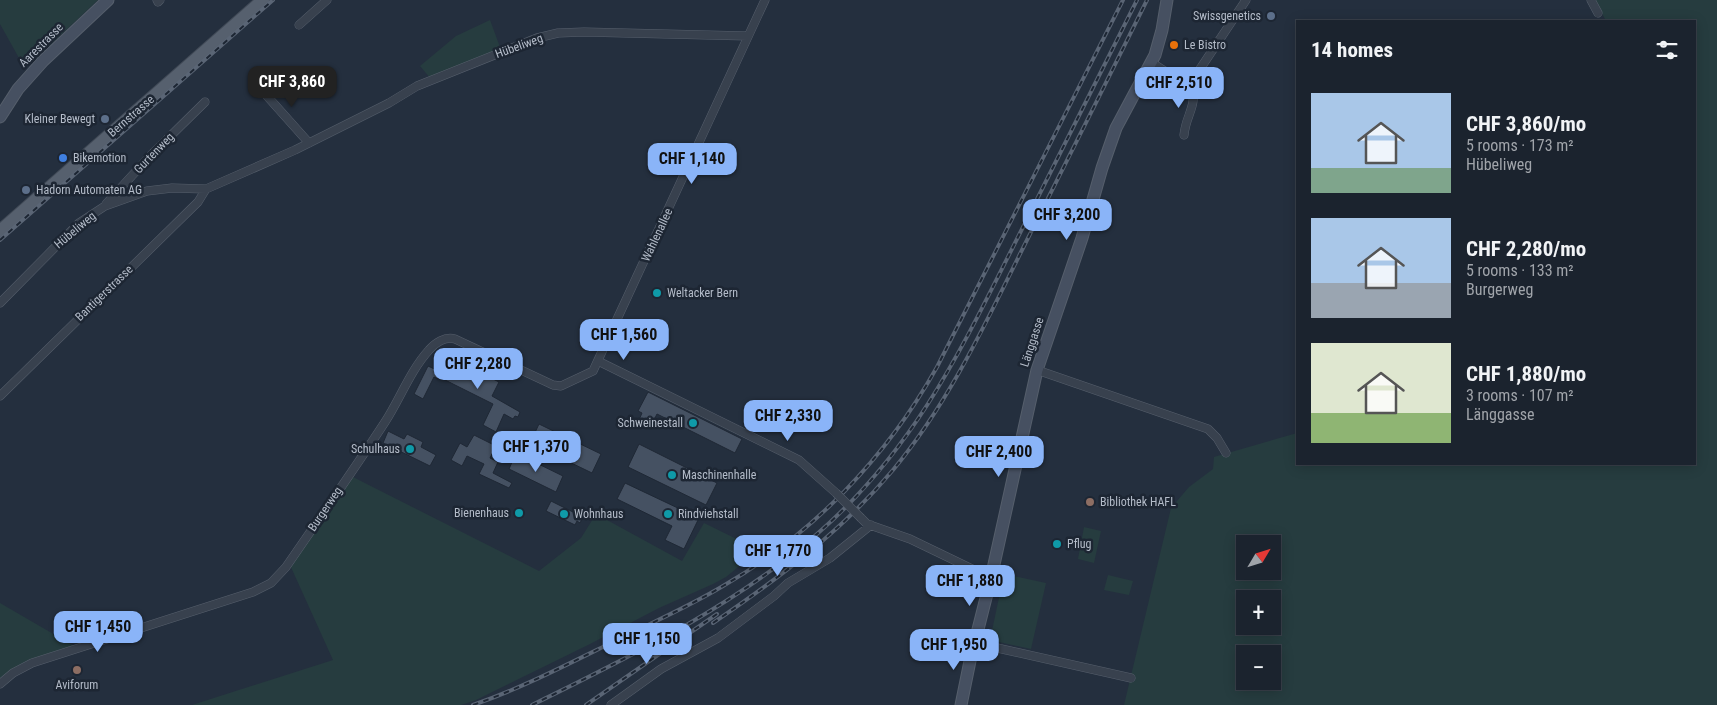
<!DOCTYPE html>
<html lang="en">
<head>
<meta charset="utf-8">
<style>
  :root { --surface:#1b232e; --page:#242b36; --text:#f1f3f6; --muted:#a0a4aa; --line:#39404a; --accent:#8ab4f8 }
  body { margin:0; font-family:"Roboto Condensed",sans-serif; background:var(--page); color:var(--text); height:100vh; display:flex; flex-direction:column; font-size:19px; white-space:nowrap }
  * { box-sizing:border-box; margin:0 }
  p { font-size:16px; color:var(--muted) }
  .icon { flex:none; width:28px; height:28px; fill:none; stroke:currentColor; stroke-width:2; stroke-linecap:round; stroke-linejoin:round }
  .map { position:relative; flex:1; overflow:hidden }
  .details { position:absolute; left:1296px; top:20px; width:400px; height:445px; display:flex; flex-direction:column; background:var(--surface); border-radius:0px; box-shadow:0 2px 12px #0003,0 0 0 1px var(--line) }
  .details>* { flex:none }
  .needle { width:32px; rotate:52deg }
  .fabs { position:absolute; left:1236px; top:535px; display:grid; gap:10px }
  .fabs a { display:grid; place-items:center; width:45px; height:45px; border-radius:0px; background:var(--surface); box-shadow:0 2px 12px #0003,0 0 0 1px var(--line); font-size:25px }
  .price { position:absolute; translate:-50% -42px; padding:0 11px; border-radius:10px; background:var(--accent); color:#111; font-size:16px; line-height:32px; filter:drop-shadow(0 1px 2px #0008) }
  .price::after { content:''; position:absolute; left:50%; top:30px; width:15px; height:11px; margin-left:-8px; background:inherit; clip-path:polygon(0 0,100% 0,50% 100%) }
  .price.selected { background:#222; color:#fff }
  ul { padding:0; list-style:none }
  li { display:flex; align-items:center; gap:15px; height:125px; padding:0 15px }
  li span { display:grid; place-items:center; flex:none; width:140px; height:100px; border-radius:0px; color:#555 }
  li>.icon { margin-inline-start:auto }
  span .icon { width:60px; height:60px; fill:#fffc; stroke-width:1 }
  li b { font-size:21px }
  h2 { display:flex; justify-content:space-between; align-items:center; height:60px; padding:0 15px; font-size:21px }
  .map>svg:first-child { display:block }
  .green { fill:#263c3f; fill-rule:evenodd }
  .building { fill:#455162; stroke:#1f2835 }
  .lines { fill:none; stroke-linecap:round; stroke-linejoin:round }
  .street-casing { stroke:#565f6c; stroke-width:9 }
  .secondary-casing { stroke:#565f6c; stroke-width:13 }
  .primary-casing { stroke:#414a57; stroke-width:14 }
  .street { stroke:#38414e; stroke-width:8 }
  .secondary { stroke:#465061; stroke-width:11 }
  .primary { stroke:#56606e; stroke-width:12 }
  .rail-casing { stroke:#5a6575; stroke-width:4 }
  .rail { stroke:#1d2633; stroke-width:2; stroke-dasharray:5.5; stroke-linecap:butt }
  .street-bridge-casing { stroke:#565f6c; stroke-width:9; stroke-linecap:butt }
  .street-bridge { stroke:#38414e; stroke-width:8 }
  .service-dot { fill:#5c6f8a; stroke:#1d2633; stroke-width:2 }
  .food-dot { fill:#e8710a; stroke:#1d2633; stroke-width:2 }
  .shop-dot { fill:#3f7fe0; stroke:#1d2633; stroke-width:2 }
  .culture-dot { fill:#0f9aa8; stroke:#1d2633; stroke-width:2 }
  .education-dot { fill:#8d6e63; stroke:#1d2633; stroke-width:2 }
  .labels { text-anchor:middle; dominant-baseline:central; stroke-width:5; stroke-linejoin:round; paint-order:stroke }
  .poi-label { font-size:12px; fill:#b4bcc9; stroke:#1d2633; text-anchor:start }
  .street-label { font-size:12px; fill:#b4bcc9; stroke:#1d2633 }
</style>
</head>
<body>
<div class="map">
<svg width="1717" height="705" viewBox="0 0 1717 705">
  <rect width="100%" height="100%" fill="#242f3e"/>
  <path class="green" d="M 0,0 L 98,0 L 31,63 L 29,62 L 24,67 L 0,24 Z
    M 1595,0 L 1717,0 L 1717,705 L 1124,705 L 1171,508 L 1189,487 L 1213,469 L 1214,457 L 1297,433 L 1298,464 L 1695,464 L 1695,21 L 1606,21 ZM 1245,544 L 1272,544 L 1272,571 L 1245,571 ZM 1245,599 L 1272,599 L 1272,626 L 1245,626 ZM 1245,654 L 1272,654 L 1272,681 L 1245,681 Z
    M 490,20 L 501,50 L 431,79 L 420,66 L 456,36 Z
    M 351,476 L 539,571 L 581,538 L 596,514 L 682,561 L 704,523 L 759,550 L 726,577 L 713,584 L 659,608 L 590,644 L 476,700 L 461,705 L 192,705 L 333,660 L 290,565 Z
    M 1084,527 L 1101,531 L 1094,563 L 1078,559 Z
    M 1004,574 L 1046,583 L 1031,649 L 990,640 Z
    M 1108,575 L 1133,581 L 1129,595 L 1104,590 Z
    M 0,603 L 74,646 L 0,681 Z"/>
  <path class="building" d="M 449,357 L 499,382 L 492,396 L 520,412 L 518,417 L 515,416 L 513,419 L 504,414 L 496,432 L 483,425 L 493,404 L 439,377 Z
    M 428,366 L 441,372 L 438,379 L 434,377 L 423,399 L 414,394 Z
    M 648,392 L 742,439 L 735,453 L 657,414 L 651,426 L 639,420 L 642,413 L 638,411 Z
    M 539,424 L 601,454 L 592,473 L 530,443 Z
    M 388,431 L 404,439 L 407,434 L 423,442 L 421,447 L 436,455 L 430,466 L 383,443 Z
    M 474,435 L 496,446 L 490,458 L 498,462 L 493,473 L 512,483 L 509,488 L 479,474 L 484,464 L 467,456 L 462,466 L 451,460 L 460,443 L 467,447 Z
    M 639,444 L 717,483 L 706,505 L 628,467 Z
    M 516,453 L 563,476 L 556,492 L 509,469 Z
    M 625,483 L 699,518 L 684,549 L 665,540 L 672,526 L 617,499 Z
    M 551,501 L 583,517 L 580,523 L 577,521 L 575,525 L 546,511 Z"/>
  <g class="lines">
    <defs>
      <path id="street" d="M 157,0 L 158,2 L 160,0
        M 1591,0 L 1598,13
        M 299,25 L 327,0
        M 1152,63 C 1169,73 1184,89 1200,69 L 1246,0
        M 257,82 L 259,87 L 309,143
        M 1184,135 C 1186,112 1201,104 1188,79
        M 106,204 L 150,156 L 205,102
        M 0,303 L 79,223 L 105,206 L 147,191 L 172,188 L 206,189 L 295,150 L 389,103 L 417,86 L 537,38 L 558,33 L 584,32 L 748,36
        M 598,361 L 799,460 L 836,493
        M 1037,370 L 1208,429 L 1217,438 L 1226,453
        M 0,396 L 198,202 L 206,189
        M 861,518 L 867,524 L 910,539 L 991,578
        M 975,643 L 1131,678
        M 0,684 L 13,673 L 32,663 L 253,592 L 271,583 L 286,567 C 319,519 353,471 385,422 C 400,399 410,371 429,350 C 435,343 445,336 455,339 L 553,385 L 561,386 L 593,371 L 765,0
        M 611,705 L 661,669 L 718,638 L 774,596 L 788,583 L 830,558 L 871,525"/>
      <path id="secondary" d="M 0,117 L 18,89 L 43,61 L 108,0
        M 961,705 L 970,661 L 991,578 L 1037,370 L 1082,238 L 1102,168 L 1116,128 L 1155,55 L 1162,30 L 1167,0"/>
      <path id="primary" d="M 0,231 L 263,0"/>
    </defs>
    <use href="#street" class="street-casing"/>
    <use href="#secondary" class="secondary-casing"/>
    <use href="#primary" class="primary-casing"/>
    <use href="#street" class="street"/>
    <use href="#secondary" class="secondary"/>
    <use href="#primary" class="primary"/>
    <defs>
      <path id="rail" d="M 0,240 L 273,0
        M 713,623 C 779,578 841,532 893,470 C 947,405 983,329 1020,254 C 1063,169 1105,85 1147,0
        M 473,705 C 522,688 568,664 615,641 C 651,623 688,607 723,586 C 813,534 886,458 937,367 L 1123,0
        M 532,705 C 631,656 733,607 817,534 C 916,448 962,348 1020,233 C 1059,155 1098,78 1137,0
        M 586,705 L 717,614"/>
    </defs>
    <use href="#rail" class="rail-casing"/>
    <use href="#rail" class="rail"/>
    <defs>
      <path id="street-bridge" d="M 836,493 L 861,518"/>
    </defs>
    <use href="#street-bridge" class="street-bridge-casing"/>
    <use href="#street-bridge" class="street-bridge"/>
  </g>
  <g class="service-dot">
    <circle cx="1271" cy="16" r="5"/>
    <circle cx="105" cy="119" r="5"/>
    <circle cx="26" cy="190" r="5"/>
  </g>
  <circle class="food-dot" cx="1174" cy="45" r="5"/>
  <circle class="shop-dot" cx="63" cy="158" r="5"/>
  <g class="culture-dot">
    <circle cx="657" cy="293" r="5"/>
    <circle cx="693" cy="423" r="5"/>
    <circle cx="410" cy="449" r="5"/>
    <circle cx="672" cy="475" r="5"/>
    <circle cx="519" cy="513" r="5"/>
    <circle cx="564" cy="514" r="5"/>
    <circle cx="668" cy="514" r="5"/>
    <circle cx="1057" cy="544" r="5"/>
  </g>
  <g class="education-dot">
    <circle cx="1090" cy="502" r="5"/>
    <circle cx="77" cy="670" r="5"/>
  </g>
  <g class="labels">
    <g class="poi-label">
      <text x="1261" y="16" text-anchor="end">Swissgenetics</text>
      <text x="1184" y="45">Le Bistro</text>
      <text x="95" y="119" text-anchor="end">Kleiner Bewegt</text>
      <text x="73" y="158">Bikemotion</text>
      <text x="36" y="190">Hadorn Automaten AG</text>
      <text x="667" y="293">Weltacker Bern</text>
      <text x="683" y="423" text-anchor="end">Schweinestall</text>
      <text x="400" y="449" text-anchor="end">Schulhaus</text>
      <text x="682" y="475">Maschinenhalle</text>
      <text x="1100" y="502">Bibliothek HAFL</text>
      <text x="509" y="513" text-anchor="end">Bienenhaus</text>
      <text x="574" y="514">Wohnhaus</text>
      <text x="678" y="514">Rindviehstall</text>
      <text x="1067" y="544">Pflug</text>
      <text x="77" y="685" text-anchor="middle">Aviforum</text>
    </g>
    <g class="street-label">
      <text transform="translate(41 45) rotate(-45)">Aarestrasse</text>
      <text transform="translate(519 46) rotate(-20)">Hübeliweg</text>
      <text transform="translate(131 116) rotate(-41)">Bernstrasse</text>
      <text transform="translate(154 153) rotate(-46)">Gurtenweg</text>
      <text transform="translate(75 230) rotate(-40)">Hübeliweg</text>
      <text transform="translate(657 235) rotate(-65)">Wahlenallee</text>
      <text transform="translate(104 293) rotate(-44)">Bantigerstrasse</text>
      <text transform="translate(1032 342) rotate(-72)">Länggasse</text>
      <text transform="translate(325 509) rotate(-56)">Burgerweg</text>
    </g>
  </g>
</svg>
<div class="fabs">
<a><svg class="needle" viewBox="-14 -14 28 28"><path d="M0-13l5 13h-10z" fill="#e53935"/><path d="M0 13l5-13h-10z" fill="#a0a4aa"/></svg></a>
<a>+</a>
<a>−</a>
</div>
<b class="price selected" style="left:292px;top:108px">CHF 3,860</b>
<b class="price" style="left:1179px;top:109px">CHF 2,510</b>
<b class="price" style="left:692px;top:185px">CHF 1,140</b>
<b class="price" style="left:1067px;top:241px">CHF 3,200</b>
<b class="price" style="left:624px;top:361px">CHF 1,560</b>
<b class="price" style="left:478px;top:390px">CHF 2,280</b>
<b class="price" style="left:788px;top:442px">CHF 2,330</b>
<b class="price" style="left:536px;top:473px">CHF 1,370</b>
<b class="price" style="left:999px;top:478px">CHF 2,400</b>
<b class="price" style="left:778px;top:577px">CHF 1,770</b>
<b class="price" style="left:970px;top:607px">CHF 1,880</b>
<b class="price" style="left:98px;top:653px">CHF 1,450</b>
<b class="price" style="left:647px;top:665px">CHF 1,150</b>
<b class="price" style="left:954px;top:671px">CHF 1,950</b>
<section class="details">
<h2>14 homes<svg class="icon" aria-label="filters" viewBox="0 0 24 24"><path d="M4 7h16M4 17h16"/><circle cx="9" cy="7" r="2"/><circle cx="15" cy="17" r="2"/></svg></h2>
<ul>
<li><span style="background:linear-gradient(#a9c7e8 75%,#7fa58c 0)"><svg class="icon" aria-label="home" viewBox="0 0 24 24"><path d="M3 11l9-7 9 7M6 9v11h12V9"/></svg></span><div><b>CHF 3,860/mo</b><p>5 rooms · 173 m²</p><p>Hübeliweg</p></div></li>
<li><span style="background:linear-gradient(#a9c7e8 65%,#9aa5b1 0)"><svg class="icon" aria-label="home" viewBox="0 0 24 24"><path d="M3 11l9-7 9 7M6 9v11h12V9"/></svg></span><div><b>CHF 2,280/mo</b><p>5 rooms · 133 m²</p><p>Burgerweg</p></div></li>
<li><span style="background:linear-gradient(#dfe7d0 70%,#8fb573 0)"><svg class="icon" aria-label="home" viewBox="0 0 24 24"><path d="M3 11l9-7 9 7M6 9v11h12V9"/></svg></span><div><b>CHF 1,880/mo</b><p>3 rooms · 107 m²</p><p>Länggasse</p></div></li>
</ul>
</section>
</div>
</body>
</html>
